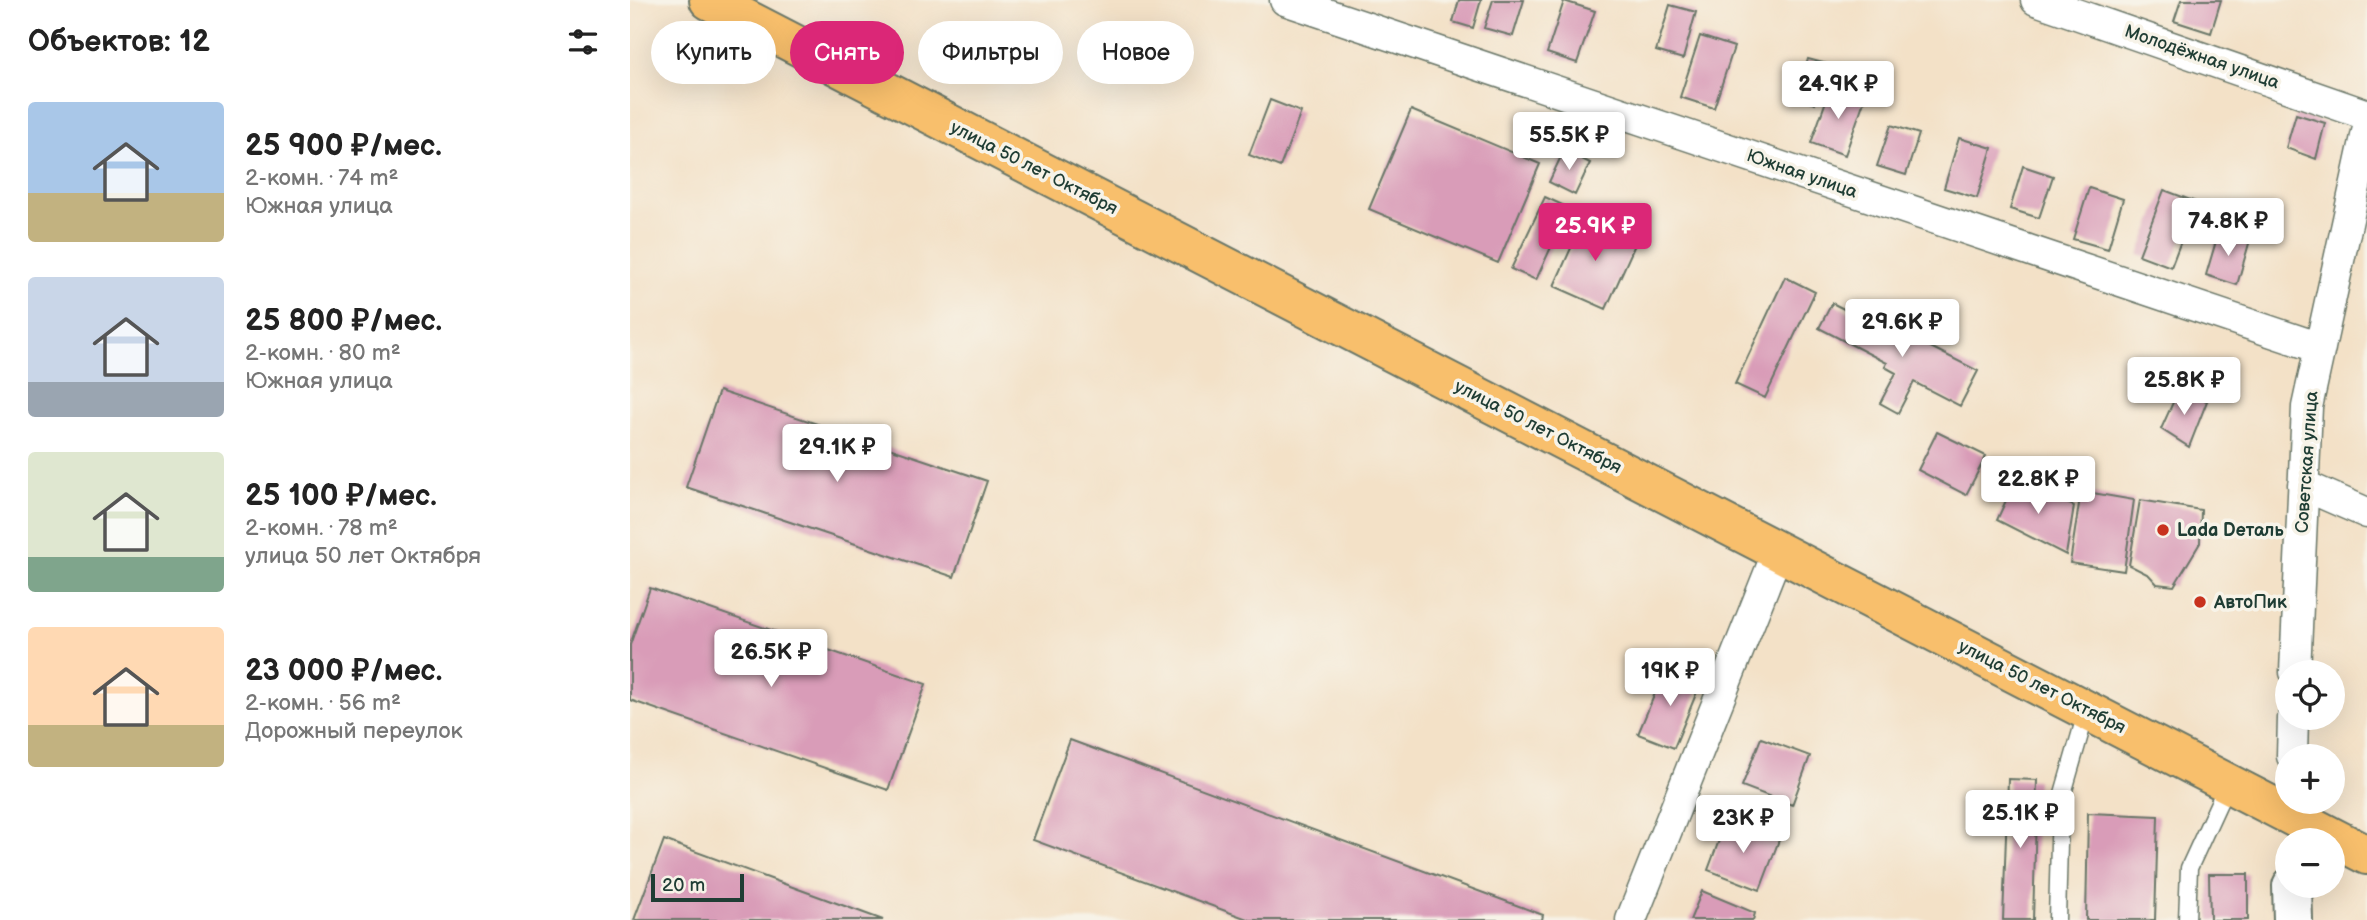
<!DOCTYPE html>
<html lang="ru">
<head>
<meta charset="utf-8">
<style>
  :root { --surface:#fff; --page:#f2f2f2; --text:#222; --muted:#767676; --accent:#db2777 }
  body { margin:0; font-family:"Balsamiq Sans",sans-serif; background:var(--page); color:var(--text); height:100vh; display:flex; flex-direction:column; font-size:26px; white-space:nowrap }
  * { box-sizing:border-box; margin:0 }
  p { font-size:23px; color:var(--muted) }
  .icon { flex:none; width:38px; height:38px; fill:none; stroke:currentColor; stroke-width:2; stroke-linecap:round; stroke-linejoin:round }
  .map { position:relative; flex:1; overflow:hidden }
  .details { display:flex; flex-direction:column; background:var(--surface); width:630px }
  .details>* { flex:none }
  .banner { position:absolute; left:21px; top:21px; width:665px; height:63px; display:flex; gap:14px }
  .tools { position:absolute; left:1645px; top:660px; display:grid; gap:14px }
  .tools a { display:grid; place-items:center; width:70px; height:70px; border-radius:50%; background:var(--surface); box-shadow:0 7px 28px #0002; font-size:35px }
  .scale { position:absolute; left:21px; bottom:18px; width:93px; box-sizing:border-box; padding-left:7px; border:4px solid #1f3d34; border-top:0; font-size:19px; line-height:24px; white-space:nowrap; color:#1f3d34; -webkit-text-stroke:5px #f7f3e8; paint-order:stroke }
  .price { position:absolute; translate:-50% -60px; padding:0 16px; border-radius:7px; background:#fff; color:#222; font-size:23px; line-height:46px; filter:drop-shadow(0 2px 4px #0008) }
  .price::after { content:''; position:absolute; left:50%; top:42px; width:21px; height:16px; margin-left:-10px; background:inherit; clip-path:polygon(0 0,100% 0,50% 100%) }
  .price.current { background:var(--accent); color:#fff }
  ul { padding:0; list-style:none }
  li { display:flex; align-items:center; gap:21px; height:175px; padding:0 28px }
  li span { display:grid; place-items:center; flex:none; width:196px; height:140px; border-radius:7px; color:#555 }
  li>.icon { margin-inline-start:auto }
  span .icon { width:84px; height:84px; fill:#fffc; stroke-width:1 }
  li b { font-size:30px }
  h2 { display:flex; justify-content:space-between; align-items:center; height:84px; padding:0 28px; font-size:30px }
  .tag { padding:0 24px; border-radius:32px; background:var(--surface); box-shadow:0 7px 28px #0002; font-size:24px; line-height:63px }
  .tag.current { background:var(--accent); color:#fff }
  main { display:flex; flex:1; min-height:0 }
  .map>svg:first-child { display:block }
  .building { fill:#d99cb8 }
  .lines { fill:none; stroke-linecap:round; stroke-linejoin:round }
  .service-casing { stroke:#697667; stroke-width:19 }
  .minor-casing { stroke:#697667; stroke-width:33 }
  .tertiary-casing { stroke:#697667; stroke-width:42 }
  .primary-casing { stroke:#697667; stroke-width:42 }
  .service { stroke:#fff; stroke-width:16 }
  .minor { stroke:#fff; stroke-width:30 }
  .tertiary { stroke:#fff; stroke-width:38 }
  .primary { stroke:#f8bf6c; stroke-width:38 }
  .poi-dot { fill:#c8321e; stroke:#f7f3e8; stroke-width:2.5 }
  .labels { text-anchor:middle; dominant-baseline:central; stroke-width:7; stroke-linejoin:round; paint-order:stroke }
  .street-label { font-size:18px; fill:#1f3d34; stroke:#f7f3e8 }
  .poi-label { font-size:18px; font-weight:bold; fill:#1f3d34; stroke:#f7f3e8; text-anchor:start }
</style>
</head>
<body>
<main>
<section class="details">
<h2>Объектов: 12<svg class="icon" aria-label="filters" viewBox="0 0 24 24"><path d="M4 7h16M4 17h16"/><circle cx="9" cy="7" r="2"/><circle cx="15" cy="17" r="2"/></svg></h2>
<ul>
<li><span style="background:linear-gradient(#a9c7e8 65%,#c2b280 0)"><svg class="icon" aria-label="home" viewBox="0 0 24 24"><path d="M3 11l9-7 9 7M6 9v11h12V9"/></svg></span><div><b>25 900 ₽/мес.</b><p>2-комн. · 74 m²</p><p>Южная улица</p></div></li>
<li><span style="background:linear-gradient(#c9d6e8 75%,#9aa5b1 0)"><svg class="icon" aria-label="home" viewBox="0 0 24 24"><path d="M3 11l9-7 9 7M6 9v11h12V9"/></svg></span><div><b>25 800 ₽/мес.</b><p>2-комн. · 80 m²</p><p>Южная улица</p></div></li>
<li><span style="background:linear-gradient(#dfe7d0 75%,#7fa58c 0)"><svg class="icon" aria-label="home" viewBox="0 0 24 24"><path d="M3 11l9-7 9 7M6 9v11h12V9"/></svg></span><div><b>25 100 ₽/мес.</b><p>2-комн. · 78 m²</p><p>улица 50 лет Октября</p></div></li>
<li><span style="background:linear-gradient(#ffd9b3 70%,#c2b280 0)"><svg class="icon" aria-label="home" viewBox="0 0 24 24"><path d="M3 11l9-7 9 7M6 9v11h12V9"/></svg></span><div><b>23 000 ₽/мес.</b><p>2-комн. · 56 m²</p><p>Дорожный переулок</p></div></li>
</ul>
</section>
<div class="map">
<svg width="1737" height="920" viewBox="0 0 1737 920">
  <rect width="100%" height="100%" fill="#f7f3e8"/>
  <filter id="ink" filterUnits="userSpaceOnUse"><feTurbulence type="fractalNoise" baseFrequency=".0143" numOctaves="2"/><feDisplacementMap in="SourceGraphic" scale="14" xChannelSelector="R" yChannelSelector="G"/><feConvolveMatrix kernelMatrix="1 2 1 2 8 2 1 2 1" color-interpolation-filters="sRGB"/></filter>
  <filter id="wash" filterUnits="userSpaceOnUse"><feTurbulence type="fractalNoise" baseFrequency=".00686" numOctaves="4" result="noise"/><feDisplacementMap in="SourceGraphic" scale="28" xChannelSelector="R" yChannelSelector="G"/><feGaussianBlur stdDeviation="1.57" result="paint"/><feColorMatrix in="noise" values="0 0 0 0 0 0 0 0 0 0 0 0 0 0 0 0 0 1.4 0 .05"/><feComposite in="paint" operator="in"/></filter>
  <g filter="url(#wash)">
    <rect width="100%" height="100%" fill="#f3e1c7"/>
    <g id="blocks">
      <path class="building" d="M 829,0 L 851,0 L 843,28 L 823,22 Z
        M 863,0 L 894,0 L 883,36 L 854,28 Z
        M 1551,0 L 1591,0 L 1581,33 L 1544,21 Z
        M 934,1 L 965,11 L 947,63 L 917,53 Z
        M 1040,5 L 1066,12 L 1053,59 L 1026,51 Z
        M 1070,36 L 1104,47 L 1084,108 L 1050,97 Z
        M 1178,59 L 1197,64 L 1185,104 L 1166,98 Z
        M 1201,87 L 1235,98 L 1215,155 L 1181,143 Z
        M 640,100 L 671,112 L 650,167 L 619,155 Z
        M 781,110 L 910,164 L 868,263 L 739,209 Z
        M 1666,114 L 1695,123 L 1686,159 L 1656,148 Z
        M 1261,125 L 1289,134 L 1276,175 L 1247,166 Z
        M 1329,138 L 1362,148 L 1347,198 L 1314,188 Z
        M 934,150 L 960,163 L 945,195 L 919,182 Z
        M 1393,166 L 1423,176 L 1409,218 L 1380,209 Z
        M 1459,188 L 1493,199 L 1478,249 L 1443,239 Z
        M 1534,190 L 1566,202 L 1541,267 L 1509,255 Z
        M 915,197 L 939,208 L 906,280 L 881,269 Z
        M 955,217 L 1007,240 L 976,309 L 924,286 Z
        M 1589,231 L 1620,240 L 1607,285 L 1576,275 Z
        M 1155,277 L 1185,292 L 1135,398 L 1105,384 Z
        M 1202,303 L 1271,338 L 1273,333 L 1348,371 L 1330,406 L 1284,382 L 1268,413 L 1250,403 L 1266,373 L 1255,367 L 1257,363 L 1189,328 Z
        M 1549,389 L 1577,401 L 1559,447 L 1531,429 Z
        M 89,391 L 357,481 L 324,577 L 56,487 Z
        M 1307,432 L 1356,456 L 1336,495 L 1288,470 Z
        M 1385,481 L 1444,506 L 1436,555 L 1367,520 Z
        M 1451,491 L 1504,500 L 1494,571 L 1440,563 Z
        M 1510,500 L 1571,510 L 1570,543 L 1544,586 L 1527,584 L 1519,575 L 1499,565 Z
        M 20,588 L 296,684 L 258,790 L 0,700 L 0,645 Z
        M 1036,667 L 1071,682 L 1044,748 L 1008,734 Z
        M 1131,738 L 1180,756 L 1162,805 L 1112,786 Z
        M 440,740 L 913,915 L 912,920 L 620,920 L 403,840 Z
        M 1378,779 L 1407,780 L 1403,920 L 1373,920 Z
        M 1458,813 L 1528,816 L 1525,920 L 1456,920 Z
        M 1097,819 L 1149,840 L 1130,890 L 1078,870 Z
        M 34,840 L 253,920 L 4,920 Z
        M 1579,874 L 1618,874 L 1618,920 L 1580,920 Z
        M 1072,891 L 1125,913 L 1123,920 L 1060,920 Z"/>
    </g>
  </g>
  <g filter="url(#ink)">
    <use href="#blocks" fill-opacity="0" stroke="#697667" stroke-width="2"/>
    <g class="lines">
      <defs>
        <path id="service" d="M 1427,920 L 1430,804 L 1457,710
          M 1557,920 L 1559,868 L 1598,783"/>
        <path id="minor" d="M 655,0 L 1690,348
          M 1406,0 L 1737,115
          M 1673,485 L 1737,513
          M 1665,672 L 1677,407 L 1737,132
          M 1662,756 L 1663,718
          M 1001,920 L 1148,551"/>
        <path id="tertiary" d="M 1662,886 L 1663,920"/>
        <path id="primary" d="M 79,0 L 1737,855"/>
      </defs>
      <use href="#service" class="service-casing"/>
      <use href="#minor" class="minor-casing"/>
      <use href="#tertiary" class="tertiary-casing"/>
      <use href="#primary" class="primary-casing"/>
      <use href="#service" class="service"/>
      <use href="#minor" class="minor"/>
      <use href="#tertiary" class="tertiary"/>
      <use href="#primary" class="primary"/>
    </g>
  </g>
  <g class="poi-dot">
    <circle cx="1533" cy="530" r="7"/>
    <circle cx="1570" cy="602" r="7"/>
  </g>
  <g class="labels">
    <g class="street-label">
      <text transform="translate(1572 57) rotate(19)">Молодёжная улица</text>
      <text transform="translate(404 168) rotate(27)">улица 50 лет Октября</text>
      <text transform="translate(1172 174) rotate(19)">Южная улица</text>
      <text transform="translate(908 427) rotate(27)">улица 50 лет Октября</text>
      <text transform="translate(1677 462) rotate(-86)">Советская улица</text>
      <text transform="translate(1412 687) rotate(27)">улица 50 лет Октября</text>
    </g>
    <g class="poi-label">
      <text x="1547" y="530">Lada Dеталь</text>
      <text x="1584" y="602">АвтоПик</text>
    </g>
  </g>
</svg>
<div class="tools">
<a><svg class="icon" aria-label="locate" viewBox="0 0 24 24"><circle cx="12" cy="12" r="6"/><path d="M12 2v4M12 18v4M2 12h4M18 12h4"/></svg></a>
<a>+</a>
<a>−</a>
</div>
<div class="scale">20 m</div>
<b class="price" style="left:1208px;top:121px">24.9K ₽</b>
<b class="price" style="left:939px;top:172px">55.5K ₽</b>
<b class="price" style="left:1598px;top:258px">74.8K ₽</b>
<b class="price current" style="left:965px;top:263px">25.9K ₽</b>
<b class="price" style="left:1272px;top:359px">29.6K ₽</b>
<b class="price" style="left:1554px;top:417px">25.8K ₽</b>
<b class="price" style="left:207px;top:484px">29.1K ₽</b>
<b class="price" style="left:1408px;top:516px">22.8K ₽</b>
<b class="price" style="left:141px;top:689px">26.5K ₽</b>
<b class="price" style="left:1040px;top:708px">19K ₽</b>
<b class="price" style="left:1390px;top:850px">25.1K ₽</b>
<b class="price" style="left:1113px;top:855px">23K ₽</b>
<div class="banner">
<a class="tag">Купить</a>
<a class="tag current">Снять</a>
<a class="tag">Фильтры</a>
<a class="tag">Новое</a>
</div>
</div>
</main>
</body>
</html>
